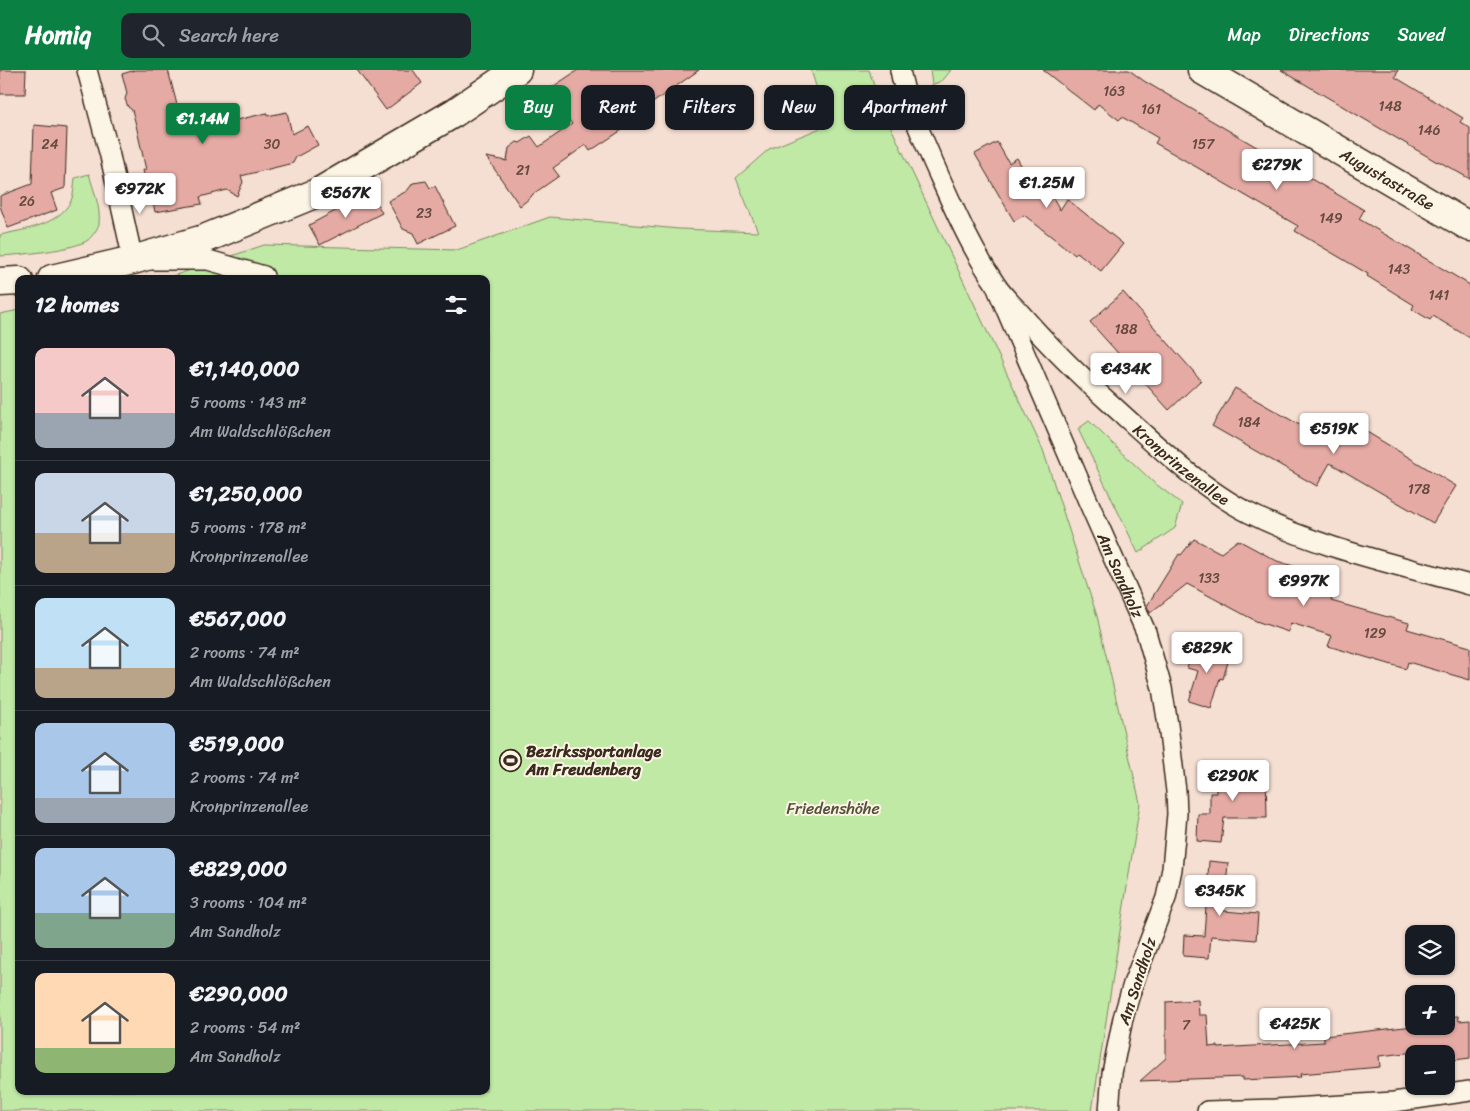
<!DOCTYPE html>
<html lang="en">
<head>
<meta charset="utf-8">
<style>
  :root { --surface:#171b24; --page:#20242c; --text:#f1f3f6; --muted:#9ea1a6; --line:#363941; --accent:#0b8043 }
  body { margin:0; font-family:Sriracha,sans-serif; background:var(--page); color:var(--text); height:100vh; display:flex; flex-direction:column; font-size:19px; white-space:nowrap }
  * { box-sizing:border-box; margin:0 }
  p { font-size:16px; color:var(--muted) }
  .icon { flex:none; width:28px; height:28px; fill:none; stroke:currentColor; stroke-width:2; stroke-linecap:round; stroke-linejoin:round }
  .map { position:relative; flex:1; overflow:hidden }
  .side { position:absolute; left:15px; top:205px; width:475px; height:820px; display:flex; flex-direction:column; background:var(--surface); border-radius:10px; box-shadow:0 1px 4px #0004 }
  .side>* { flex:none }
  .hud { position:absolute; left:505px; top:15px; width:475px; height:45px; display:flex; gap:10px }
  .fabs { position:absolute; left:1405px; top:855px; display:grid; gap:10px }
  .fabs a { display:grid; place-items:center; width:50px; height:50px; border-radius:10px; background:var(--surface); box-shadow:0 1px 4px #0004; font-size:25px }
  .price { position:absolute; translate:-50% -42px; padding:0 11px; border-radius:5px; background:#fff; color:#222; font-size:16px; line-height:32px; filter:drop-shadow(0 1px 2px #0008) }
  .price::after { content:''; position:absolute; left:50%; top:30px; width:15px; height:11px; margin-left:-8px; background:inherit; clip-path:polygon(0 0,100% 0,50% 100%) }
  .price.on { background:var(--accent); color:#fff }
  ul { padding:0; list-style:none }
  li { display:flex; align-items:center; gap:15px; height:125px; padding:0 20px }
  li+li { border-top:1px solid var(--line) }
  li span { display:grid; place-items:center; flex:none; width:140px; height:100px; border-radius:10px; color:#555 }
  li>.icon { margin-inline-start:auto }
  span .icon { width:60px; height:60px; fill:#fffc; stroke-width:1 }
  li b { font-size:21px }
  h2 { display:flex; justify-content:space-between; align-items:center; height:60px; padding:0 20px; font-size:21px }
  .tag { padding:0 18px; border-radius:10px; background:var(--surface); box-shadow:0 1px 4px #0004; font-size:18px; line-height:45px }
  .tag.on { background:var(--accent); color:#fff }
  header { display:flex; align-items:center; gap:30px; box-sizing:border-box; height:70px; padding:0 25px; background:var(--accent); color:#fff }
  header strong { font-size:24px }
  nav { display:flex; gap:28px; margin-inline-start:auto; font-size:18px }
  .search { width:350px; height:45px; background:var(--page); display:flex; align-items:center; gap:12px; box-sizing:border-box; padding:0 18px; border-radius:10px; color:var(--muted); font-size:19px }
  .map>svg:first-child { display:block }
  .green { fill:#bfe9a5; stroke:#7d8a62 }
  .building { fill:#e5aaa4; stroke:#3b2a1e }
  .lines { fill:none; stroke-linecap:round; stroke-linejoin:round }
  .street-casing { stroke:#3b2a1e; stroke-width:22 }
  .secondary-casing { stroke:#3b2a1e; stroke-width:31 }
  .street { stroke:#fcf5e5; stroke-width:19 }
  .secondary { stroke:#fcf5e5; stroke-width:28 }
  .labels { text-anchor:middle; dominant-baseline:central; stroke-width:4; stroke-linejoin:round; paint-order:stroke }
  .number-label { font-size:14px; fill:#664a40 }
  .street-label { font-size:16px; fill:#3b2a1e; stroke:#fcf5e5 }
  .poi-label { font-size:16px; font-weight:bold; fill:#3b2a1e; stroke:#fcf5e5; text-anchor:start }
  .park-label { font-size:16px; fill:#555039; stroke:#fcf5e5 }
</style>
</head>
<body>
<header>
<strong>Homiq</strong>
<div class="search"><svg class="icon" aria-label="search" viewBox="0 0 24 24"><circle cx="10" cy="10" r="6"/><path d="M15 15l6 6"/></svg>Search here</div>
<nav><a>Map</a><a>Directions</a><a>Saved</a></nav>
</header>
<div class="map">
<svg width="1470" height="1041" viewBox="0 0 1470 1041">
  <rect width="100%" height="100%" fill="#f5ded2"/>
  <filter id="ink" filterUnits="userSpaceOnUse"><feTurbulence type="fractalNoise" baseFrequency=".02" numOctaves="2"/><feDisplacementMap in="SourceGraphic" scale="10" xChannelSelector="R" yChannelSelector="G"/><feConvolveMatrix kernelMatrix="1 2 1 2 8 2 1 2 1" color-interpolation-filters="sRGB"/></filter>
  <g filter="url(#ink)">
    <path class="green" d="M 811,0 L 869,0 L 880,34 L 1043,380 L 1097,546 L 1140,733 L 1092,1041 L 0,1041 L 0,244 L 19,240 L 19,1021 L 486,1021 L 486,209 L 164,209 L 264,175 L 457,180 L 550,147 L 679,159 L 758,162 L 736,108 L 769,79 L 828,55 Z
      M 930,0 L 951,0 L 943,10 L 932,15 Z
      M 89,104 C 93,119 101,137 99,154 C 98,158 92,167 88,170 C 74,180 19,185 0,186 L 0,165 C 26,159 57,156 71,131 C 74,125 74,114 75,108 Z
      M 1089,351 L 1153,412 L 1182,434 L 1175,458 L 1138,483 L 1078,359 Z"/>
    <path class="building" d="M 0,0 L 26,0 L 25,24 L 0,24 Z
      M 135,0 L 168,0 L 183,58 L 227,47 L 228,52 L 267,43 L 267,46 L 287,42 L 292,64 L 308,56 L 318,75 L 296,87 L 293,93 L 241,106 L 243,112 L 237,126 L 227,120 L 200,127 L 202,134 L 155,142 L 152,127 L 149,127 L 143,100 L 146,100 L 136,55 L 132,40 L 128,37 L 125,29 L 127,23 L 122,4 Z
      M 357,0 L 413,0 L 422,13 L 386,40 Z
      M 578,0 L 699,0 L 620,56 L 622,60 L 590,81 L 586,75 L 553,98 L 559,106 L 533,124 L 530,128 L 520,136 L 486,87 L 507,91 L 509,78 L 517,72 L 520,73 L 531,66 L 539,77 L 572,54 L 560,37 L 563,35 L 551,18 Z
      M 1043,0 L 1129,0 L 1144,11 L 1364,140 L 1359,149 L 1470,215 L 1470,268 L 1433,246 L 1430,250 L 1412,239 L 1414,235 L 1367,206 L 1368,204 L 1295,161 L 1298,156 L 1155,73 L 1158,68 L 1122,47 L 1119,50 L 1098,34 L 1094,40 Z
      M 1281,0 L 1398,0 L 1395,7 L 1463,48 L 1460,52 L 1470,58 L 1470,109 L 1438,91 L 1437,92 Z
      M 34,55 L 67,58 L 65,118 L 51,123 L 57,140 L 8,158 L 0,136 L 0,126 L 32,114 Z
      M 997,72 L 1009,93 L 1017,88 L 1030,111 L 1040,105 L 1060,140 L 1067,129 L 1123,174 L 1101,201 L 1077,182 L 1075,185 L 1024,145 L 1014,151 L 975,84 Z
      M 426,111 L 430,118 L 435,116 L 455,156 L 418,174 L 413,163 L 403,159 L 388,131 L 407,121 L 413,113 Z
      M 371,122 L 382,143 L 320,175 L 309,155 Z
      M 1123,222 L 1201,310 L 1169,340 L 1090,252 Z
      M 1235,318 L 1338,377 L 1352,353 L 1456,416 L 1433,453 L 1330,393 L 1317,416 L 1212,356 Z
      M 1194,469 L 1221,483 L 1238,470 L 1277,491 L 1309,501 L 1304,517 L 1333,525 L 1331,531 L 1409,553 L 1407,559 L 1470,577 L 1470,610 L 1408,592 L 1406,599 L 1328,576 L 1332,566 L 1291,553 L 1288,562 L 1256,551 L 1187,514 L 1150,543 L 1147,536 L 1179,484 L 1181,485 Z
      M 1194,574 L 1230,585 L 1223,609 L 1220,608 L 1211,638 L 1189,631 L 1198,601 L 1187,598 Z
      M 1216,701 L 1266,701 L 1267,748 L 1224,748 L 1221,773 L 1197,771 L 1198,744 L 1210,744 L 1210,723 L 1216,723 Z
      M 1209,791 L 1228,793 L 1224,841 L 1258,844 L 1256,870 L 1211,866 L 1209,888 L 1183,886 L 1184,865 L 1204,866 Z
      M 1198,930 L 1199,945 L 1207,945 L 1209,977 L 1218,976 L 1218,978 L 1324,972 L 1324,966 L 1414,956 L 1446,956 L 1446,947 L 1458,946 L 1459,951 L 1470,950 L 1470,988 L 1446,991 L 1446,984 L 1417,984 L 1416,982 L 1379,986 L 1380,997 L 1300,1004 L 1301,1007 L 1243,1010 L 1243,1007 L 1140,1011 L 1166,988 L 1166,932 Z"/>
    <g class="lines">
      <defs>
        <g id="street">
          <path d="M 87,0 L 110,86 L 133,190 L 208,190 L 264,206"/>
          <path id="s1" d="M 900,0 C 906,33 920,61 933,92 C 952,134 970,177 996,215 C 1003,226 1014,236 1023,246 C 1051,278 1081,307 1112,335 C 1153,372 1200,418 1249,443 C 1318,478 1396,494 1470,515"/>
          <path id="s2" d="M 996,216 L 1088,431 L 1146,562 L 1162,618 L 1168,655 L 1176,721 L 1177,744 L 1172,799 L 1166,828 L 1133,914 L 1123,948 L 1112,1003 L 1109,1041"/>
          <path d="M 1207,1041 L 1275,1039 L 1394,1032 L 1470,1021"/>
        </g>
        <g id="secondary">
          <path id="s3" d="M 1202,0 L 1470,157"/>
          <path d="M 52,209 L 133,190 L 204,169 L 319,122 L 454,43 L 517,0"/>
          <path d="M 0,212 L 19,211"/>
        </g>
      </defs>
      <use href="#street" class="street-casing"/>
      <use href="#secondary" class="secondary-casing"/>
      <use href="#street" class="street"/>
      <use href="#secondary" class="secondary"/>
    </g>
  </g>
  <defs>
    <symbol id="stadium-ring" viewBox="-11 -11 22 22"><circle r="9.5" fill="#fcf5e5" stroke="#3b2a1e" stroke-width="1.5"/><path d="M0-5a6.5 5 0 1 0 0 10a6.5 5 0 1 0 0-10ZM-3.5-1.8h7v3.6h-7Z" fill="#3b2a1e"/></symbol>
  </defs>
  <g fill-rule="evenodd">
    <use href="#stadium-ring" x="498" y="678" width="25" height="25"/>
  </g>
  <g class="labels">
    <g class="number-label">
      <text x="1114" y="21">163</text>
      <text x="1390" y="36">148</text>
      <text x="1151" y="39">161</text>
      <text x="1429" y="60">146</text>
      <text x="50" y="74">24</text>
      <text x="272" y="74">30</text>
      <text x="1203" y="74">157</text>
      <text x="523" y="100">21</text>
      <text x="27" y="131">26</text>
      <text x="424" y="143">23</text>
      <text x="1331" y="148">149</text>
      <text x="1399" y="199">143</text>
      <text x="1439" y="225">141</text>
      <text x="1126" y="259">188</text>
      <text x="1249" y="352">184</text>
      <text x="1419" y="419">178</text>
      <text x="1209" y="508">133</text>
      <text x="1375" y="563">129</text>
      <text x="1186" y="955">7</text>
    </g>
    <g class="street-label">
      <text stroke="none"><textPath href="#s3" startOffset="215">Augustastraße</textPath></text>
      <text stroke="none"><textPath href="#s1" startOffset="495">Kronprinzenallee</textPath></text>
      <text stroke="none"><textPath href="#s2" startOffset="315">Am Sandholz</textPath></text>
      <text transform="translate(1137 911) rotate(-72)">Am Sandholz</text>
    </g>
    <g class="poi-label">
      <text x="526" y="681">Bezirkssportanlage<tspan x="526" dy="18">Am Freudenberg</tspan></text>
    </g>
    <g class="park-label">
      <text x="833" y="738">Friedenshöhe</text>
    </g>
  </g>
</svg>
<div class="fabs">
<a><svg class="icon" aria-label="layers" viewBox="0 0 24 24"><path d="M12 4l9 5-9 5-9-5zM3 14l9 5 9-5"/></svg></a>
<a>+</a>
<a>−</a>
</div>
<b class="price on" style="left:203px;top:75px">€1.14M</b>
<b class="price" style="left:1277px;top:121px">€279K</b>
<b class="price" style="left:1047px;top:139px">€1.25M</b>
<b class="price" style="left:140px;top:145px">€972K</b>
<b class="price" style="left:346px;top:149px">€567K</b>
<b class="price" style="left:1126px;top:325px">€434K</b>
<b class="price" style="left:1334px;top:385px">€519K</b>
<b class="price" style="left:1304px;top:537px">€997K</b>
<b class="price" style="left:1207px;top:604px">€829K</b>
<b class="price" style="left:1233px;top:732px">€290K</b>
<b class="price" style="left:1220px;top:847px">€345K</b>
<b class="price" style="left:1295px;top:980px">€425K</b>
<div class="hud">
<a class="tag on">Buy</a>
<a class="tag">Rent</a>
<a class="tag">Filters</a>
<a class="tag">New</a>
<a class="tag">Apartment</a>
</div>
<section class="side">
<h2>12 homes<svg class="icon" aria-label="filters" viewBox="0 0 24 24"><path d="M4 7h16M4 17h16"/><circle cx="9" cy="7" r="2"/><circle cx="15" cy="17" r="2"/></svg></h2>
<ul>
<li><span style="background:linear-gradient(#f6c9c9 65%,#9aa5b1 0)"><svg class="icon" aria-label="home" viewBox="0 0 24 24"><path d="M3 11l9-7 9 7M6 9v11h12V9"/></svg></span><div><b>€1,140,000</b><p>5 rooms · 143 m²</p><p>Am Waldschlößchen</p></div></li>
<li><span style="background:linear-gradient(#c9d6e8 60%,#b9a48a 0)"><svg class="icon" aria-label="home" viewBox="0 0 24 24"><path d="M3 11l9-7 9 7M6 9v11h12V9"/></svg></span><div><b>€1,250,000</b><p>5 rooms · 178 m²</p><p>Kronprinzenallee</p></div></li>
<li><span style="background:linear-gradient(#bfe0f5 70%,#b9a48a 0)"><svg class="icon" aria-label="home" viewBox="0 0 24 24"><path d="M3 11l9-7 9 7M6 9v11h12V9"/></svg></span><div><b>€567,000</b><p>2 rooms · 74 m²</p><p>Am Waldschlößchen</p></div></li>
<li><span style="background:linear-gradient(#a9c7e8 75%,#9aa5b1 0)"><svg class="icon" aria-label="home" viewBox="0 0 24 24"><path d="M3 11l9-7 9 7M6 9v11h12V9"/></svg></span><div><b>€519,000</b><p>2 rooms · 74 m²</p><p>Kronprinzenallee</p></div></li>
<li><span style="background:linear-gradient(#a9c7e8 65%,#7fa58c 0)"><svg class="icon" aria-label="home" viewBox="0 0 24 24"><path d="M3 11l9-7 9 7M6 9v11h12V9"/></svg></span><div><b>€829,000</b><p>3 rooms · 104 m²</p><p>Am Sandholz</p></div></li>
<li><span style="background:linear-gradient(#ffd9b3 75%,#8fb573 0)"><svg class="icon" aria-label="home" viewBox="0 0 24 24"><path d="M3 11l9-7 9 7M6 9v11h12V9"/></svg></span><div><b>€290,000</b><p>2 rooms · 54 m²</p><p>Am Sandholz</p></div></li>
</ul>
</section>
</div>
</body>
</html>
